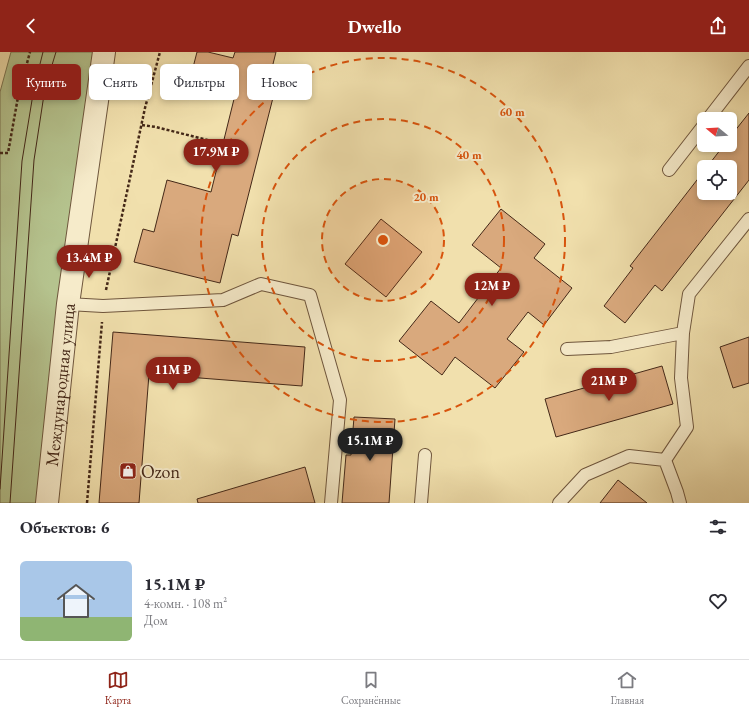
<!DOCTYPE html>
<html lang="ru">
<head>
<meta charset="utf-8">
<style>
  :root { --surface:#fff; --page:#f7f7f7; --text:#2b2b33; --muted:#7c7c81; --line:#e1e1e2; --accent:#8f2418 }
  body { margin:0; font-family:"EB Garamond",serif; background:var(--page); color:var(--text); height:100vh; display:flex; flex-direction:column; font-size:15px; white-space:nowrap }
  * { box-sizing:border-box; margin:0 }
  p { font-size:13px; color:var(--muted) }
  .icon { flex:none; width:22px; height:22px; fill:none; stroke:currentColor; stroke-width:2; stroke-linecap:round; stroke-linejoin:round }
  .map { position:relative; height:451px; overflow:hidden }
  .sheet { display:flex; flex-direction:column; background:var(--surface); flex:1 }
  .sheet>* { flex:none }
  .top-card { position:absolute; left:12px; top:12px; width:400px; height:36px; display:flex; gap:8px }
  .needle { width:26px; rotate:288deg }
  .tools { position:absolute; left:697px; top:60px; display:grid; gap:8px }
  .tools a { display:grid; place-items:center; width:40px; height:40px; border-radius:6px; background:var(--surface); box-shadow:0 2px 6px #0003; font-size:20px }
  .price { position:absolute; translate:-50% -34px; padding:0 9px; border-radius:14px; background:var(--accent); color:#fff; font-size:13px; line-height:26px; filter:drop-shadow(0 1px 2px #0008) }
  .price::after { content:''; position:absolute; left:50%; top:24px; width:12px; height:9px; margin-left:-6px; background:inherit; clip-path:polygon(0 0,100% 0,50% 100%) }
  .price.current { background:#222; color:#fff }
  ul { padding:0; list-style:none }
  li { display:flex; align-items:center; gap:12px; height:100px; padding:0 20px }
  li span { display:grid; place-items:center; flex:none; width:112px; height:80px; border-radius:6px; color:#555 }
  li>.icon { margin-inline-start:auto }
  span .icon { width:48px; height:48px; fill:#fffc; stroke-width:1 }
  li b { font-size:17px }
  h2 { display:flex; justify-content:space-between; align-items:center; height:48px; padding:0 20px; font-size:17px }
  .tag { padding:0 14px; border-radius:6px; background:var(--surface); box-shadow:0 2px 6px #0003; font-size:14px; line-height:36px }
  .tag.current { background:var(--accent); color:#fff }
  header { display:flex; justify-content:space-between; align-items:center; height:52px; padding:0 20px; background:var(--accent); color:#fff; font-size:18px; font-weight:700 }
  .tabs { display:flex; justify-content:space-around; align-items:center; height:56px; border-top:1px solid var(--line); background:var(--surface); font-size:11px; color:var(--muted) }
  .tabs a { display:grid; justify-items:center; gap:2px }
  .tabs .current { color:var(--accent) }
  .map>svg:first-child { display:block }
  .green { fill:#b5c38e; stroke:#7c7653 }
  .building { fill:#d9a97d; stroke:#442818 }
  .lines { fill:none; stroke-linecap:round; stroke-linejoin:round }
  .service-casing { stroke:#6f563d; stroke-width:14 }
  .minor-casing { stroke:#6f563d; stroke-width:24 }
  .path { stroke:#442818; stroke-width:2.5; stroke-dasharray:3 2; stroke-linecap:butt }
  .service { stroke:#f6ebca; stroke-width:12 }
  .minor { stroke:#f6ebca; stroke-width:22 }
  .tram { stroke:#442818; stroke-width:1 }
  .ring { fill:none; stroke:#d8540d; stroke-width:2; stroke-dasharray:7 5 }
  .labels { text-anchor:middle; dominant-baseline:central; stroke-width:4; stroke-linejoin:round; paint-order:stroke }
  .street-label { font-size:18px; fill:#442818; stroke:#f6ebca }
  .poi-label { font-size:18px; fill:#442818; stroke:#f6ebca; text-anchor:start }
  .centre { fill:#d8540d; stroke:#f6ebca; stroke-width:2 }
  .ring-label { font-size:12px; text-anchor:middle; font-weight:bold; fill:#d8540d; stroke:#f6ebca; stroke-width:4; stroke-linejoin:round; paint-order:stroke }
</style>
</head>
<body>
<header><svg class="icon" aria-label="back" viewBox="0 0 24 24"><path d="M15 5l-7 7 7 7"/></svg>Dwello<svg class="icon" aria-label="share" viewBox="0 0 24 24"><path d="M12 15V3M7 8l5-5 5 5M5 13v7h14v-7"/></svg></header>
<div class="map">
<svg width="749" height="451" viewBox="0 0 749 451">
  <rect width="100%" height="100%" fill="#f1e0ad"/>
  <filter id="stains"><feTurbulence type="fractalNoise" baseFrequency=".005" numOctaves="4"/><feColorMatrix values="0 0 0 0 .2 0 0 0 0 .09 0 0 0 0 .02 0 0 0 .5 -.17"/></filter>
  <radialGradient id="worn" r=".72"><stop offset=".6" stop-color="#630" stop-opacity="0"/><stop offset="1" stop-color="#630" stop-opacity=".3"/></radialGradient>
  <path class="green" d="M 11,0 L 93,0 L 36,451 L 0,451 L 0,40 Z"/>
  <path class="building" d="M 197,0 L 208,0 L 233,6 L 235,0 L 276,0 L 272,16 L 280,18 L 238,184 L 232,182 L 220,231 L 134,210 L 143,177 L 154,180 L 167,128 L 211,140 L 235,43 L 189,31 Z
    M 749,61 L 749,128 L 662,239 L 655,233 L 625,271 L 604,254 L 633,216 L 630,214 L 704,119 L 704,141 L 730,141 L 730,115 L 707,115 L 724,93 L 730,93 L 730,85 Z
    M 501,157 L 545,192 L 534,206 L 572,236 L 544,273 L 528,260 L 507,287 L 524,300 L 495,336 L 455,305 L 442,323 L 399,289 L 431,249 L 459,271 L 501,216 L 472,193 Z
    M 381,167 L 422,200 L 386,245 L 345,212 Z
    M 113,280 L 305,295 L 302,334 L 149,322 L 139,451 L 99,451 Z
    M 749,285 L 749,331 L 733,336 L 720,295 Z
    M 662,314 L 673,352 L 556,385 L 545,347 Z
    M 354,365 L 395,367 L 389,451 L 342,451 L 346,403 L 351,403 Z
    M 305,415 L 315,451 L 198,451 L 197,447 Z
    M 618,428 L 647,451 L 600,451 Z"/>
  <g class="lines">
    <defs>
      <path id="service" d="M 708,67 L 749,14
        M 669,118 L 704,73
        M 68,252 L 103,254 L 223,248 L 261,232 L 310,243 L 340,348 L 331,451
        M 567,297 L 611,295 L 683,281
        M 421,451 L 425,403
        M 559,451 L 585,423 L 629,404 L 665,408
        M 680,451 L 677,440 L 665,408 L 687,375 L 681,326 L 683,281 L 689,242 L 749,167"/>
      <g id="minor">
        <path id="s1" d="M 47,451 L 68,252 L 104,0"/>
      </g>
    </defs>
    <use href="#service" class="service-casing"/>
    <use href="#minor" class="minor-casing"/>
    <path class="path" d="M 142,73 L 156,75 L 223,92
      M 0,101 L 8,101 L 18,45 L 30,0
      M 106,238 L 145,56 L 160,0
      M 87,451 L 102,270"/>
    <use href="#service" class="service"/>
    <use href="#minor" class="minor"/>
    <path class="tram" d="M 0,437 L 22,109 L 34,36 L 43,0
      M 10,451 L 34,108 L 45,36 L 56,0"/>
  </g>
  <circle cx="383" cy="188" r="61" fill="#d8540d" fill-opacity=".12"/>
  <g class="ring">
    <circle cx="383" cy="188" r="61"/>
    <circle cx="383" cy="188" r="121"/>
    <circle cx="383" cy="188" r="182"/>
  </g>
  <defs>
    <symbol id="shop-square" viewBox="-11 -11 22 22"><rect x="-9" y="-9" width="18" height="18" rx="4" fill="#8f2418" stroke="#f6ebca"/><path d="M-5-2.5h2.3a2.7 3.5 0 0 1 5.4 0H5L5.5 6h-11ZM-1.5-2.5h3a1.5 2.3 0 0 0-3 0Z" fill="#fff"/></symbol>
  </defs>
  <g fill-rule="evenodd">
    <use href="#shop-square" x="118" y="409" width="20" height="20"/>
  </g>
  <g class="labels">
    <g class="street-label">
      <text stroke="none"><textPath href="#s1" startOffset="119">Международная улица</textPath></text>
    </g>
    <g class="poi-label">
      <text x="141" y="419">Ozon</text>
    </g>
  </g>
  <circle cx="383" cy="188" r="6" class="centre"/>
  <g class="ring-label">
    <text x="512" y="64">60 m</text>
    <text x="469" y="107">40 m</text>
    <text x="426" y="149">20 m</text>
  </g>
  <rect width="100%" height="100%" filter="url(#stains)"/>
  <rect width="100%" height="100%" fill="url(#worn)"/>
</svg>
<div class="tools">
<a><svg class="needle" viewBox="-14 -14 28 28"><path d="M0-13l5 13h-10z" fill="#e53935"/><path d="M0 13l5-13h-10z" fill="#7c7c81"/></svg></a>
<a><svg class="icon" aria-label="locate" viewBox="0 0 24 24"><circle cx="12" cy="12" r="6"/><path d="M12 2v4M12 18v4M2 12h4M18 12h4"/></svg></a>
</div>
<b class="price" style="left:216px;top:121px">17.9M ₽</b>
<b class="price" style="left:89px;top:227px">13.4M ₽</b>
<b class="price" style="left:492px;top:255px">12M ₽</b>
<b class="price" style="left:173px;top:339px">11M ₽</b>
<b class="price" style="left:609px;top:350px">21M ₽</b>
<b class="price current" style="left:370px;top:410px">15.1M ₽</b>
<div class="top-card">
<a class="tag current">Купить</a>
<a class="tag">Снять</a>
<a class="tag">Фильтры</a>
<a class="tag">Новое</a>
</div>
</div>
<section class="sheet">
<h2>Объектов: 6<svg class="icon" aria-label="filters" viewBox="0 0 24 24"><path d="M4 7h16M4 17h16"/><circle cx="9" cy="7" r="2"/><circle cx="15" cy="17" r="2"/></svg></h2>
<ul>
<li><span style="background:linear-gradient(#a9c7e8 70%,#8fb573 0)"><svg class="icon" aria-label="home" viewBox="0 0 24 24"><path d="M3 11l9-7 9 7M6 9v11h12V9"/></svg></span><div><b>15.1M ₽</b><p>4-комн. · 108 m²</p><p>Дом</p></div><svg class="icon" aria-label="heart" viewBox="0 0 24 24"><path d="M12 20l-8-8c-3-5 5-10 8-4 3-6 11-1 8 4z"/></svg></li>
</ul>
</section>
<nav class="tabs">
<a class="current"><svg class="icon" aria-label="map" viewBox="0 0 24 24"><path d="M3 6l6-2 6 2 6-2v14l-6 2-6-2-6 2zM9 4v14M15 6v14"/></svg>Карта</a>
<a><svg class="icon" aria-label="saved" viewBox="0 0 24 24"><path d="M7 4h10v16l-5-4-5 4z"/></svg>Сохранённые</a>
<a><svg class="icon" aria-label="home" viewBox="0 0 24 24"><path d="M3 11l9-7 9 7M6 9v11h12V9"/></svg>Главная</a>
</nav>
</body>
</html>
